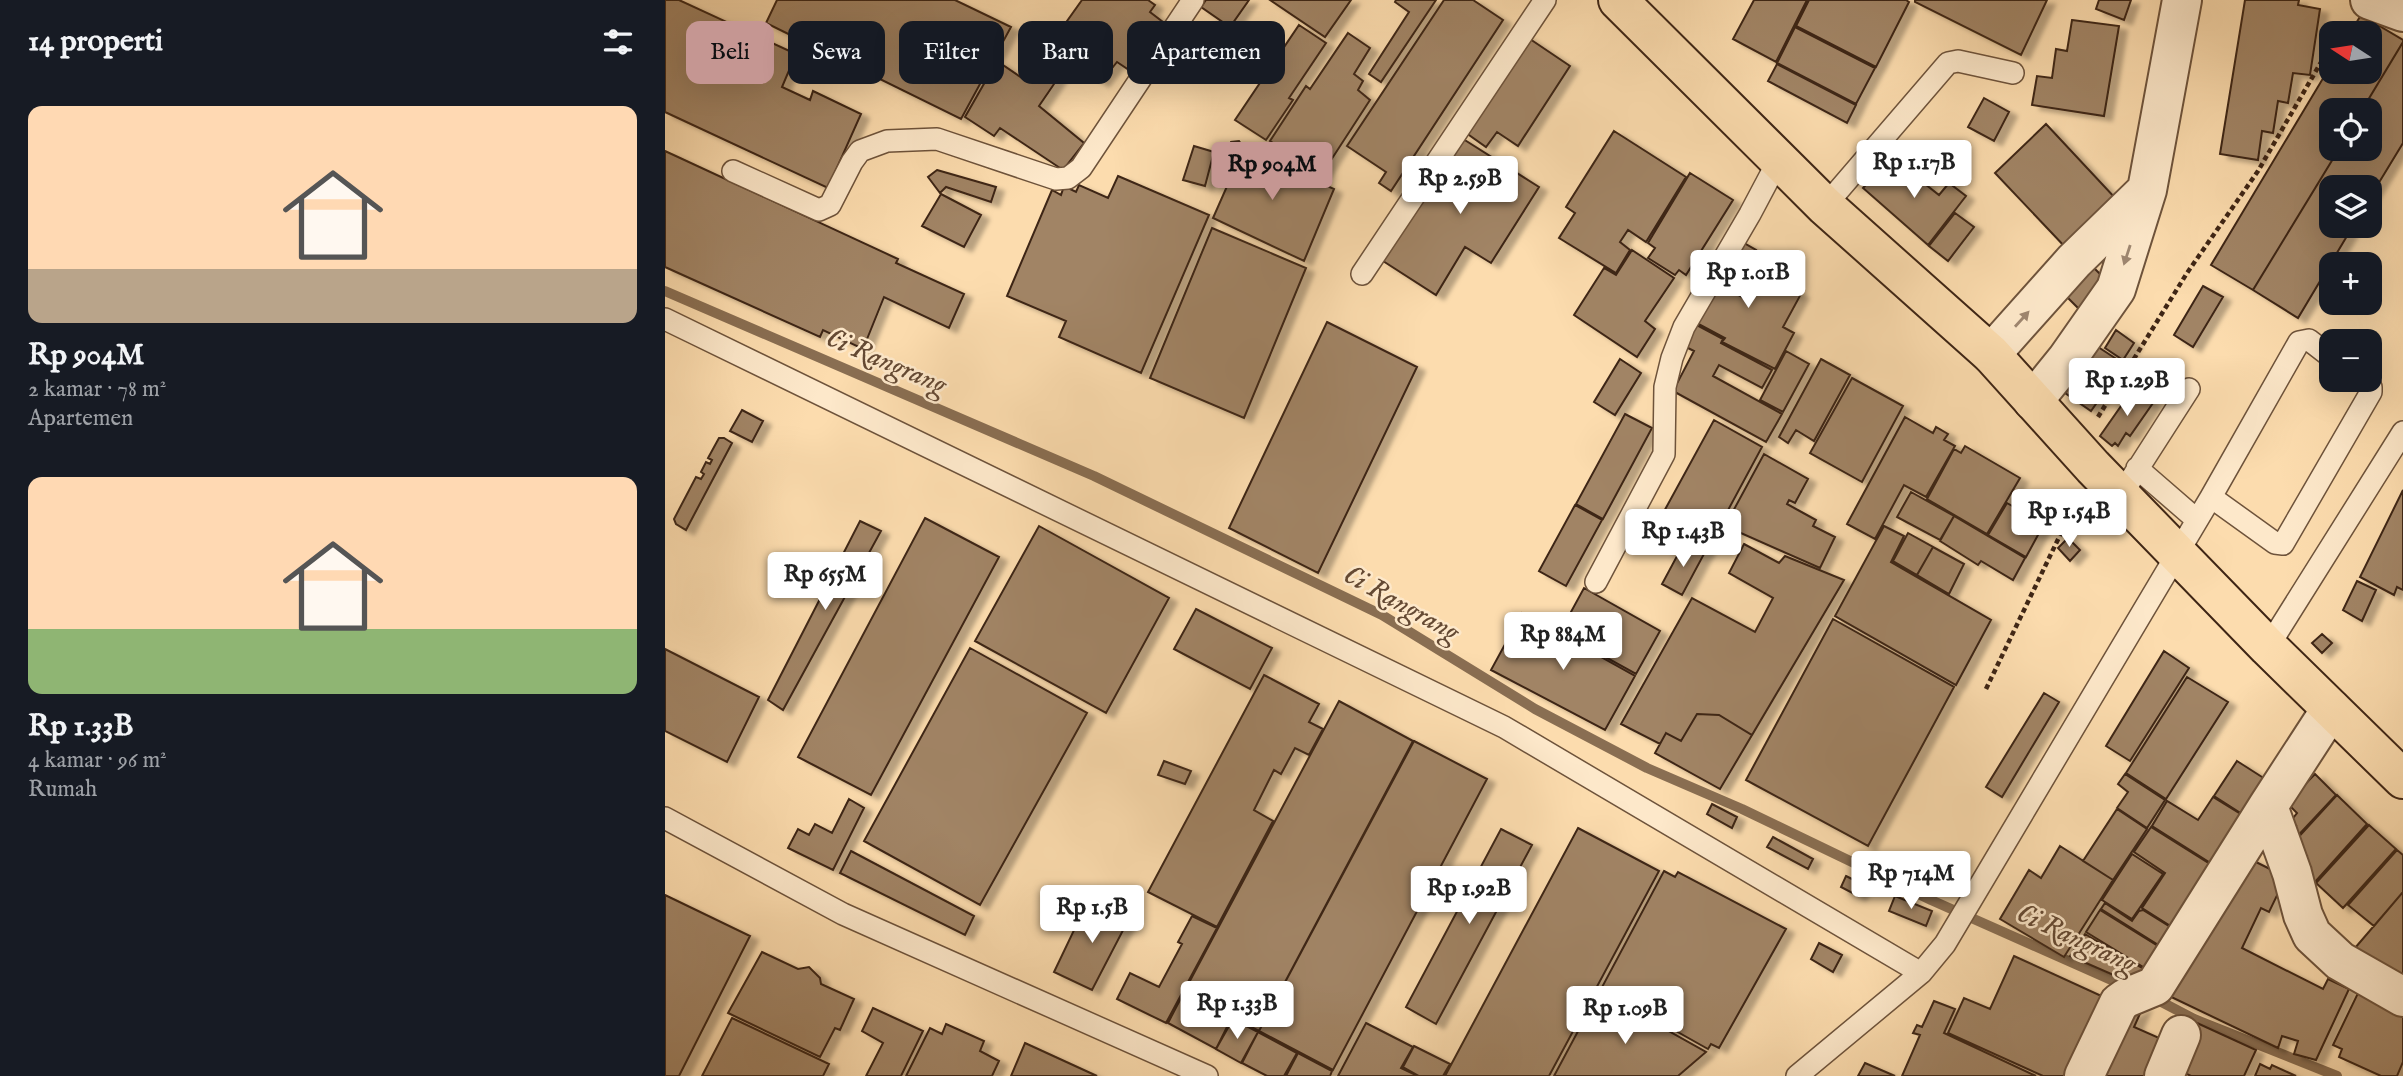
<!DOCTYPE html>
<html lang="id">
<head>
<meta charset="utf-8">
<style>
  :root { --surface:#171b24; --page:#20242c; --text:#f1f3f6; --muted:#9ea1a6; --accent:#c59692 }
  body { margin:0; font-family:"IM FELL English",serif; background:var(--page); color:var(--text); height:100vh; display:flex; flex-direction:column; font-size:26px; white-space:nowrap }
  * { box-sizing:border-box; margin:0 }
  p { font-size:23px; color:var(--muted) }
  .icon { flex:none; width:38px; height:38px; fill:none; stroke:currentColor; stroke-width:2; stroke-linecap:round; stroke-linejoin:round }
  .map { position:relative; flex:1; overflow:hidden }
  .side { display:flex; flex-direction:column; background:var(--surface); width:665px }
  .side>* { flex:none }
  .top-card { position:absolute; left:21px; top:21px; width:665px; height:63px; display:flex; gap:14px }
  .needle { width:46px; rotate:282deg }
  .tools { position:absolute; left:1654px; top:21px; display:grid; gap:14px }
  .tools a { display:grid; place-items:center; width:63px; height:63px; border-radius:14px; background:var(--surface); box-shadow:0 7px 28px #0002; font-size:35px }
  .price { position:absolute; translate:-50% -60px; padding:0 16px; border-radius:7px; background:#fff; color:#222; font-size:23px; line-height:46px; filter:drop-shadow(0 2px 4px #0008) }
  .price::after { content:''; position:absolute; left:50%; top:42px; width:21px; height:16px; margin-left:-10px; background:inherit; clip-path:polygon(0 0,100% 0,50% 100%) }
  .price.on { background:var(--accent); color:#111 }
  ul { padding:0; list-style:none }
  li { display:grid; align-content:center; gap:14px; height:371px; padding:0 28px }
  li span { display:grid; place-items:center; height:217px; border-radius:14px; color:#555 }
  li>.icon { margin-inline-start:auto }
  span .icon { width:126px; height:126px; fill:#fffc; stroke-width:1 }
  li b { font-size:30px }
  h2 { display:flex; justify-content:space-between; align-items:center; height:84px; padding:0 28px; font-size:30px }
  .pill { padding:0 24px; border-radius:14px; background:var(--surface); box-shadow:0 7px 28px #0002; font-size:24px; line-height:63px }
  .pill.on { background:var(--accent); color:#111 }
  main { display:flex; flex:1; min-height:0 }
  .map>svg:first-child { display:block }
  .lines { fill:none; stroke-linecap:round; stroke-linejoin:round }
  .stream { stroke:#896e52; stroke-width:10 }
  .building { fill:#a18465; stroke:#3e2515; stroke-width:2; filter:url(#shadow) }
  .service-casing { stroke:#6e533b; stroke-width:24 }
  .minor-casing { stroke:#6e533b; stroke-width:42 }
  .primary-casing { stroke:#3e2515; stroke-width:42 }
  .path { stroke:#3e2515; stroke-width:4.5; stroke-dasharray:5 3.5; stroke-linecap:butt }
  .service { stroke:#fde8ca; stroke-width:21 }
  .minor { stroke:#fde8ca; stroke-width:38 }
  .primary { stroke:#fcdcae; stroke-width:38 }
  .oneway { fill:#9e8670 }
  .labels { text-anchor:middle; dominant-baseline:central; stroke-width:5; stroke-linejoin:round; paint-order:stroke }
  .water-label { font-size:28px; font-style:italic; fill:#644933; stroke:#fde8ca }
</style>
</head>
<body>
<main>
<section class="side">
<h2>14 properti<svg class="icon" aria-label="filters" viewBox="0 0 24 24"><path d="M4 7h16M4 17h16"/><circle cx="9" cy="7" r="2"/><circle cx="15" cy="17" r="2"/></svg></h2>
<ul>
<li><span style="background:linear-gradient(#ffd9b3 75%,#b9a48a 0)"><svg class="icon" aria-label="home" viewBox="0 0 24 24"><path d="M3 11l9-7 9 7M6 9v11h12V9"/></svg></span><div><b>Rp 904M</b><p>2 kamar · 78 m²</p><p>Apartemen</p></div></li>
<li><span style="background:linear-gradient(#ffd9b3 70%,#8fb573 0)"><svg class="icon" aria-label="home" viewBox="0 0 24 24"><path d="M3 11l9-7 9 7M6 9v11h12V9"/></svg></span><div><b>Rp 1.33B</b><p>4 kamar · 96 m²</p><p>Rumah</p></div></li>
</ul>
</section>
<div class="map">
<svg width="1738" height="1076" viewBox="0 0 1738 1076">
  <defs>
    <filter id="shadow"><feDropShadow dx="8" dy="4.5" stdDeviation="2" flood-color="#0004"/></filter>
  </defs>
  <rect width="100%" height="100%" fill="#fcdcae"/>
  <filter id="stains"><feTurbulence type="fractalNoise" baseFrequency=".00286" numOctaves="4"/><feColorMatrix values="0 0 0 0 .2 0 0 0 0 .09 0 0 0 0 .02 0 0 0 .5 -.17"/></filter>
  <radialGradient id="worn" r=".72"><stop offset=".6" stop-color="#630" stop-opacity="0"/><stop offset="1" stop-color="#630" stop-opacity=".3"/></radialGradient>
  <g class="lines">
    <path class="stream" d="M 0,291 L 429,476 L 717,615 L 870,709 L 982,768 L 1077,809 L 1266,900 L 1462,987
      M 1487,997 L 1529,1019 L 1672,1076"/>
  </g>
  <path class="building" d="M 0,0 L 14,0 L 131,54 L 117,87 L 145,100 L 148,91 L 196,114 L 163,188 L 0,112 Z
    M 112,0 L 290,0 L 346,27 L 296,119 L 101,23 Z
    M 417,0 L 483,0 L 490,5 L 485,12 L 498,22 L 467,72 L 452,62 L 436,82 L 404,62 L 374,106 L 419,143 L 398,170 L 335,128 L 329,136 L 300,117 L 332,61 L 360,80 Z
    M 541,0 L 584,0 L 565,27 L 536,7 Z
    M 605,0 L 686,0 L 660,37 Z
    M 731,0 L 771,0 L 716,82 L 704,74 L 744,12 L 730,2 Z
    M 779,0 L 808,0 L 838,20 L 726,191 L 714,183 L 721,172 L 682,146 Z
    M 1089,0 L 1142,0 L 1111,62 L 1068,39 Z
    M 1144,0 L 1241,0 L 1244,2 L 1211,67 L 1131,26 Z
    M 1250,0 L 1382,0 L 1356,55 L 1250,2 Z
    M 1434,0 L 1466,0 L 1459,20 L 1431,9 Z
    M 1580,0 L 1634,0 L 1633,5 L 1655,9 L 1645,75 L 1628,73 L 1623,103 L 1613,101 L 1608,133 L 1597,131 L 1593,160 L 1555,154 Z
    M 1696,15 L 1738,40 L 1738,42 L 1697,110 L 1666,110 L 1666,149 L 1674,149 L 1588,290 L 1546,265 L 1666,65 L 1666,72 L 1704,72 L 1704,33 L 1685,33 Z
    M 1407,20 L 1454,26 L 1439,116 L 1367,105 L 1372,76 L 1387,78 L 1391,49 L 1402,51 Z
    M 634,25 L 661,43 L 624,98 L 628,100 L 601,140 L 570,120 Z
    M 1130,27 L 1210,68 L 1191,104 L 1112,63 Z
    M 683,33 L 705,48 L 689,74 L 698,81 L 693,90 L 705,100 L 657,174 L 605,141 L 641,86 L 645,89 Z
    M 859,35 L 905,66 L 853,146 L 832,132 L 821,147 L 797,130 Z
    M 1738,42 L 1738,143 L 1704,199 L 1704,187 L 1666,187 L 1666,226 L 1688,226 L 1633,318 L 1588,290 L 1674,149 L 1704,149 L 1704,110 L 1697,110 Z
    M 1112,64 L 1191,105 L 1182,123 L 1103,81 Z
    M 1319,98 L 1344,112 L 1329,141 L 1303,127 Z
    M 1381,124 L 1452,200 L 1402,249 L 1330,173 Z
    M 949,131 L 1021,177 L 981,242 L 963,230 L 955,242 L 965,250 L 951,273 L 894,238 L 910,213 L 901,207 Z
    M 795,137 L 874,187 L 826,263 L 800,247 L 771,295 L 718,261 Z
    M 574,141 L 580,149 L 669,189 L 639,261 L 548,218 L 571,166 L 557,159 L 566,142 Z
    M 529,146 L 549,152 L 540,186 L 518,180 Z
    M 0,151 L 233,259 L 231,263 L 299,294 L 284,328 L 219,297 L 198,349 L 158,330 L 155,337 L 0,267 Z
    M 1226,157 L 1274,195 L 1284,183 L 1301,196 L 1263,245 L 1198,188 Z
    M 272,170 L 331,187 L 326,202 L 281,187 L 275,193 L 263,177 Z
    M 1025,173 L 1068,200 L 1021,275 L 1014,270 L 1010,275 L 983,258 L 990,248 L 983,243 Z
    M 453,176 L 544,215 L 476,373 L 394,337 L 401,321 L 342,296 L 387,190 L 396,195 L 399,186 L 411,192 L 414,185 L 443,198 Z
    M 276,194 L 316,215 L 299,247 L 257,226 Z
    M 1290,213 L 1309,227 L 1283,261 L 1264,246 Z
    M 547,228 L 641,268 L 579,418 L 485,378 Z
    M 1072,239 L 1091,250 L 1068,292 L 1080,299 L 1096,271 L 1136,294 L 1118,327 L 1129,333 L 1110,369 L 1057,342 L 1060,338 L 1026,320 Z
    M 967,250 L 1009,278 L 980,321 L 990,329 L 972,357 L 909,315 L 939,268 L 951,275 Z
    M 1427,266 L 1445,284 L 1417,312 L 1399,294 Z
    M 1538,286 L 1558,297 L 1528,347 L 1509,335 Z
    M 662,322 L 752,367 L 653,573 L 564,528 Z
    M 1028,323 L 1058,339 L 1056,343 L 1107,370 L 1097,388 L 1054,365 L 1048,376 L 1117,414 L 1101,442 L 1008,391 L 1029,351 L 1017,345 Z
    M 1451,330 L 1469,343 L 1458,360 L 1440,348 Z
    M 1427,343 L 1459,364 L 1435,399 L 1410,381 L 1418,367 Z
    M 1121,351 L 1144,364 L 1118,412 L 1095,400 Z
    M 955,359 L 976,373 L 950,415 L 929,402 Z
    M 1156,359 L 1185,375 L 1149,441 L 1131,430 L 1123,443 L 1114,437 Z
    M 1187,378 L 1238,406 L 1197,482 L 1145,453 Z
    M 1407,383 L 1433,401 L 1426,411 L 1400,393 Z
    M 1468,389 L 1488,403 L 1465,436 L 1461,433 L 1453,446 L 1450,443 L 1447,446 L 1435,436 Z
    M 77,410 L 98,421 L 87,442 L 65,431 Z
    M 960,414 L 987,428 L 938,519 L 911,504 Z
    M 1240,417 L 1268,433 L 1271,427 L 1283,434 L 1279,440 L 1290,446 L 1261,497 L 1239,485 L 1210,539 L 1182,524 Z
    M 1049,420 L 1097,447 L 1040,553 L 991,526 Z
    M 54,438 L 59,438 L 67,443 L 21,530 L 11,524 L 9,519 L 31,477 L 36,479 L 39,474 L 36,472 L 41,462 L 45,464 L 47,460 L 43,458 Z
    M 1300,446 L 1355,478 L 1322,534 L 1262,499 L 1289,449 L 1296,453 Z
    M 1099,454 L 1143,479 L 1130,503 L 1124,500 L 1122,504 L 1151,520 L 1148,526 L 1170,537 L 1155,568 L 1060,526 Z
    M 1738,490 L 1738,590 L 1732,587 L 1729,595 L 1695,577 Z
    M 1246,492 L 1289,516 L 1275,540 L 1232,517 Z
    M 1342,503 L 1379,524 L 1361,557 L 1323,535 Z
    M 910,505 L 937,520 L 901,586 L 874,571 Z
    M 1289,516 L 1360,558 L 1348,580 L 1316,561 L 1313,565 L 1275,541 Z
    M 260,518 L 334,557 L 206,795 L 133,757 Z
    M 195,521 L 216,531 L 118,710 L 103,700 Z
    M 374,526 L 504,598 L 441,713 L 310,641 Z
    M 1219,526 L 1239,536 L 1226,562 L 1326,620 L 1291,685 L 1170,616 Z
    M 1243,533 L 1268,547 L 1252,575 L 1228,561 Z
    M 1403,538 L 1415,550 L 1405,561 L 1393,548 Z
    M 1019,543 L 1039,554 L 1017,595 L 997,584 Z
    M 1079,544 L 1114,563 L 1120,556 L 1179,580 L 1087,735 L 1054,715 L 1032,714 L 1016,741 L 1001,733 L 995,744 L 956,724 L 1027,598 L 1090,632 L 1108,598 L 1064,573 Z
    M 1268,547 L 1299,564 L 1284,594 L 1252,575 Z
    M 1692,581 L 1711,590 L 1697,621 L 1678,610 Z
    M 919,588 L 995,631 L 971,674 L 895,632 Z
    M 531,609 L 607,648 L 585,689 L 509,649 Z
    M 857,613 L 970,676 L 940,730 L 826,670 Z
    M 1168,619 L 1289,687 L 1203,846 L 1081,780 Z
    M 1657,634 L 1667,643 L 1657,653 L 1647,643 Z
    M 305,648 L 422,713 L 315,905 L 199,841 Z
    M 0,649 L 94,697 L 62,762 L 0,731 Z
    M 1499,651 L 1524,668 L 1465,761 L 1441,746 Z
    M 599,675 L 654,704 L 644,722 L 658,729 L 644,755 L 630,748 L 616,774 L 609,770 L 589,810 L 608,821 L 552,927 L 483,892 Z
    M 1522,677 L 1563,702 L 1501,799 L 1461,773 Z
    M 1379,693 L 1394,702 L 1337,797 L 1321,787 Z
    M 674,701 L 748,741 L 594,1031 L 519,992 Z
    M 1032,714 L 1054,715 L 1087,735 L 1055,789 L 990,753 L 1001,733 L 1016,741 Z
    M 749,741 L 822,779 L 668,1070 L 594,1031 Z
    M 499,761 L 526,771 L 520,784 L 493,775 Z
    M 1572,761 L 1611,786 L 1588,821 L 1549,796 Z
    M 1460,774 L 1500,800 L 1482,828 L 1452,808 L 1463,792 L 1453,784 Z
    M 1650,774 L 1671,795 L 1627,842 L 1621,837 L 1631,826 L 1625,822 L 1632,813 L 1622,803 Z
    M 1672,795 L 1702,824 L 1650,882 L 1640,874 L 1646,867 L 1639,861 L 1642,856 L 1628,843 Z
    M 1548,797 L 1587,821 L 1555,869 L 1487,826 L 1502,801 L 1533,820 Z
    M 184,799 L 199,808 L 168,870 L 123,848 L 133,829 L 144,835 L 150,824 L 167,833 Z
    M 1047,804 L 1072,817 L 1067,828 L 1042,814 Z
    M 1452,809 L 1482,829 L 1448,880 L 1418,861 Z
    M 1704,825 L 1731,849 L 1678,908 L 1651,883 Z
    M 1486,827 L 1553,869 L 1515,932 L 1477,908 L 1500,873 L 1469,852 Z
    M 913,828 L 994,871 L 884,1076 L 780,1076 Z
    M 836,829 L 867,845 L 771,1024 L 741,1007 Z
    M 1108,837 L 1148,859 L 1143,869 L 1102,847 Z
    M 1395,846 L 1448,880 L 1399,957 L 1335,919 L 1364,870 L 1376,878 Z
    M 1732,850 L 1738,855 L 1738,892 L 1709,926 L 1683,905 Z
    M 186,851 L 309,916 L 300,935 L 175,873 Z
    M 1467,854 L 1498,874 L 1467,919 L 1437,900 Z
    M 1575,854 L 1621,877 L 1604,912 L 1596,908 L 1577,948 L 1658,989 L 1663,979 L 1684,989 L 1651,1060 L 1629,1054 L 1633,1041 L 1617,1036 L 1613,1048 L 1500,994 Z
    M 999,871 L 1010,877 L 1013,872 L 1121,929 L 1054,1048 L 1046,1044 L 1043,1049 L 936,989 Z
    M 1181,876 L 1199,885 L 1193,896 L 1176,887 Z
    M 1738,892 L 1738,989 L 1690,948 Z
    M 0,895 L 85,936 L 14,1076 L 0,1076 Z
    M 1230,896 L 1267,911 L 1261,926 L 1224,911 Z
    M 1440,903 L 1467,921 L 1474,911 L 1478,910 L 1515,933 L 1503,951 L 1436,909 Z
    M 449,904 L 467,913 L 427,990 L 389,972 L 421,905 L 442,916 Z
    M 1435,910 L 1501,951 L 1488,973 L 1421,932 Z
    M 527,916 L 552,928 L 501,1023 L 452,999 L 465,973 L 494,987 L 517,944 L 513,942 Z
    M 1420,934 L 1487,974 L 1476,987 L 1405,956 Z
    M 1154,943 L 1177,955 L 1168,972 L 1146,959 Z
    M 97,952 L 133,969 L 144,967 L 155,978 L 156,984 L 189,999 L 175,1030 L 170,1028 L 155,1057 L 63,1013 Z
    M 1349,956 L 1443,999 L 1407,1076 L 1378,1076 L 1283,1033 L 1299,998 L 1325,1009 Z
    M 1694,991 L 1738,1012 L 1738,1062 L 1732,1076 L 1716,1076 L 1674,1057 L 1677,1049 L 1668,1045 Z
    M 934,992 L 1041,1052 L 1013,1076 L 889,1076 Z
    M 516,998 L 564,1023 L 551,1049 L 503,1023 Z
    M 1269,1001 L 1290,1009 L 1279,1033 L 1371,1076 L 1237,1076 L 1255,1035 L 1248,1033 L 1252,1025 L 1257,1027 Z
    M 1478,1007 L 1469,1027 L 1501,1041 L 1493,1076 L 1422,1076 L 1448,1022 Z
    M 208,1008 L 258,1031 L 236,1076 L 201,1076 L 218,1043 L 197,1031 Z
    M 67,1018 L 164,1064 L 158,1076 L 37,1076 Z
    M 568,1019 L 593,1032 L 576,1063 L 551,1049 Z
    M 701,1023 L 748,1047 L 736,1068 L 753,1076 L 673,1076 Z
    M 1532,1023 L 1591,1050 L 1579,1076 L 1526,1076 L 1511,1069 Z
    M 281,1024 L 319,1041 L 315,1051 L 334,1061 L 327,1076 L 241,1076 L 265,1028 L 277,1034 Z
    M 593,1032 L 632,1053 L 619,1076 L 602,1076 L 577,1063 Z
    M 360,1043 L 432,1076 L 346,1076 Z
    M 749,1046 L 785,1064 L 778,1076 L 754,1076 L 738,1067 Z
    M 633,1053 L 667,1071 L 665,1076 L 621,1076 Z
    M 1200,1063 L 1230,1076 L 1193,1076 Z
    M 1595,1064 L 1605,1069 L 1607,1065 L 1631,1076 L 1590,1076 Z"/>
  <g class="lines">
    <defs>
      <path id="service" d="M 68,171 L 154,210 L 165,205 L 187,162 L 195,151 L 222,141 L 272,139 L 391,179 L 403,178 L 416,168 L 528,0
        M 1160,206 L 1283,63 L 1293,61 L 1348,73
        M 697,274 L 880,0
        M 0,319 L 839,727 L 1256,973
        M 1472,468 L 1532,520
        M 1456,495 L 1524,389
        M 1546,497 L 1610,543 L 1618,544 L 1706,392 L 1706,387 L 1695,380
        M 931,582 L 999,454 L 1000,387 L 1007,358 L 1019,327 L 1085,214 L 1113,161
        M 1603,647 L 1738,432
        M 0,818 L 178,914 L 542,1076
        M 1132,1076 L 1256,973 L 1280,944 L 1546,497 L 1634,342 L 1644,340 L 1666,357"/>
      <path id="minor" d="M 1705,0 L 1738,12
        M 1326,354 L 1409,261 L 1478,194
        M 1368,401 L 1402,359 L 1451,289 L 1482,190 L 1517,0
        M 1666,709 L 1603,806 L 1627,873 L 1638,915 L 1647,935 L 1675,961 L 1738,997
        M 1419,1076 L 1454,1003 L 1461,998 L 1490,986 L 1603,806
        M 1499,1076 L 1516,1035"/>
      <path id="primary" d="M 953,0 L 1160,206 L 1326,354 L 1428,467 L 1603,647 L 1738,779"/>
    </defs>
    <use href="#service" class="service-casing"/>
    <use href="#minor" class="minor-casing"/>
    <use href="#primary" class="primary-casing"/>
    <path class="path" d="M 1433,417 L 1522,273 L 1593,171 L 1666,45
      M 1321,689 L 1411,502"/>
    <use href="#service" class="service"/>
    <use href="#minor" class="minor"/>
    <use href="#primary" class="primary"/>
  </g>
  <defs><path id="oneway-solid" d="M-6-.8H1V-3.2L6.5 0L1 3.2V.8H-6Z" transform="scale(1.75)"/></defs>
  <g class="oneway">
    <use href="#oneway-solid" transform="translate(1462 255) rotate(108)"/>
    <use href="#oneway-solid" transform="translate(1357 319) rotate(-48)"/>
  </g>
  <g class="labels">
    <g class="water-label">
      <text transform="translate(221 362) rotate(23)">Ci Rangrang</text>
      <text transform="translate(736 604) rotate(29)">Ci Rangrang</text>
      <text transform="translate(1411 939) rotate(25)">Ci Rangrang</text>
    </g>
  </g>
  <rect width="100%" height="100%" filter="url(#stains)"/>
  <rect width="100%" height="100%" fill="url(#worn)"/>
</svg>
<div class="tools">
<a><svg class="needle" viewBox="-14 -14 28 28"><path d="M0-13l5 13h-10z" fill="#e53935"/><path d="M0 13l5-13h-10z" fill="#9ea1a6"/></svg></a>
<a><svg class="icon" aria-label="locate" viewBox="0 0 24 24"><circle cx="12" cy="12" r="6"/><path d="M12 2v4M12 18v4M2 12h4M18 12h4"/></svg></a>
<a><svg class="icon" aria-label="layers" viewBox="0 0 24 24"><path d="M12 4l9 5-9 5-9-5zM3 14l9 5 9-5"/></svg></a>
<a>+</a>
<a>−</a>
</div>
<b class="price" style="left:1249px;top:200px">Rp 1.17B</b>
<b class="price on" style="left:607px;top:202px">Rp 904M</b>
<b class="price" style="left:795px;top:216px">Rp 2.59B</b>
<b class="price" style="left:1083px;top:310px">Rp 1.01B</b>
<b class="price" style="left:1462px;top:418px">Rp 1.29B</b>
<b class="price" style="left:1404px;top:549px">Rp 1.54B</b>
<b class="price" style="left:1018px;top:569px">Rp 1.43B</b>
<b class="price" style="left:160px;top:612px">Rp 655M</b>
<b class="price" style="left:898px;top:672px">Rp 884M</b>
<b class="price" style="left:1246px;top:911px">Rp 714M</b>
<b class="price" style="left:804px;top:926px">Rp 1.92B</b>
<b class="price" style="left:427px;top:945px">Rp 1.5B</b>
<b class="price" style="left:572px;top:1041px">Rp 1.33B</b>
<b class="price" style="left:960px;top:1046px">Rp 1.09B</b>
<div class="top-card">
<a class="pill on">Beli</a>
<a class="pill">Sewa</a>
<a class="pill">Filter</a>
<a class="pill">Baru</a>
<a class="pill">Apartemen</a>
</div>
</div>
</main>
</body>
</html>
